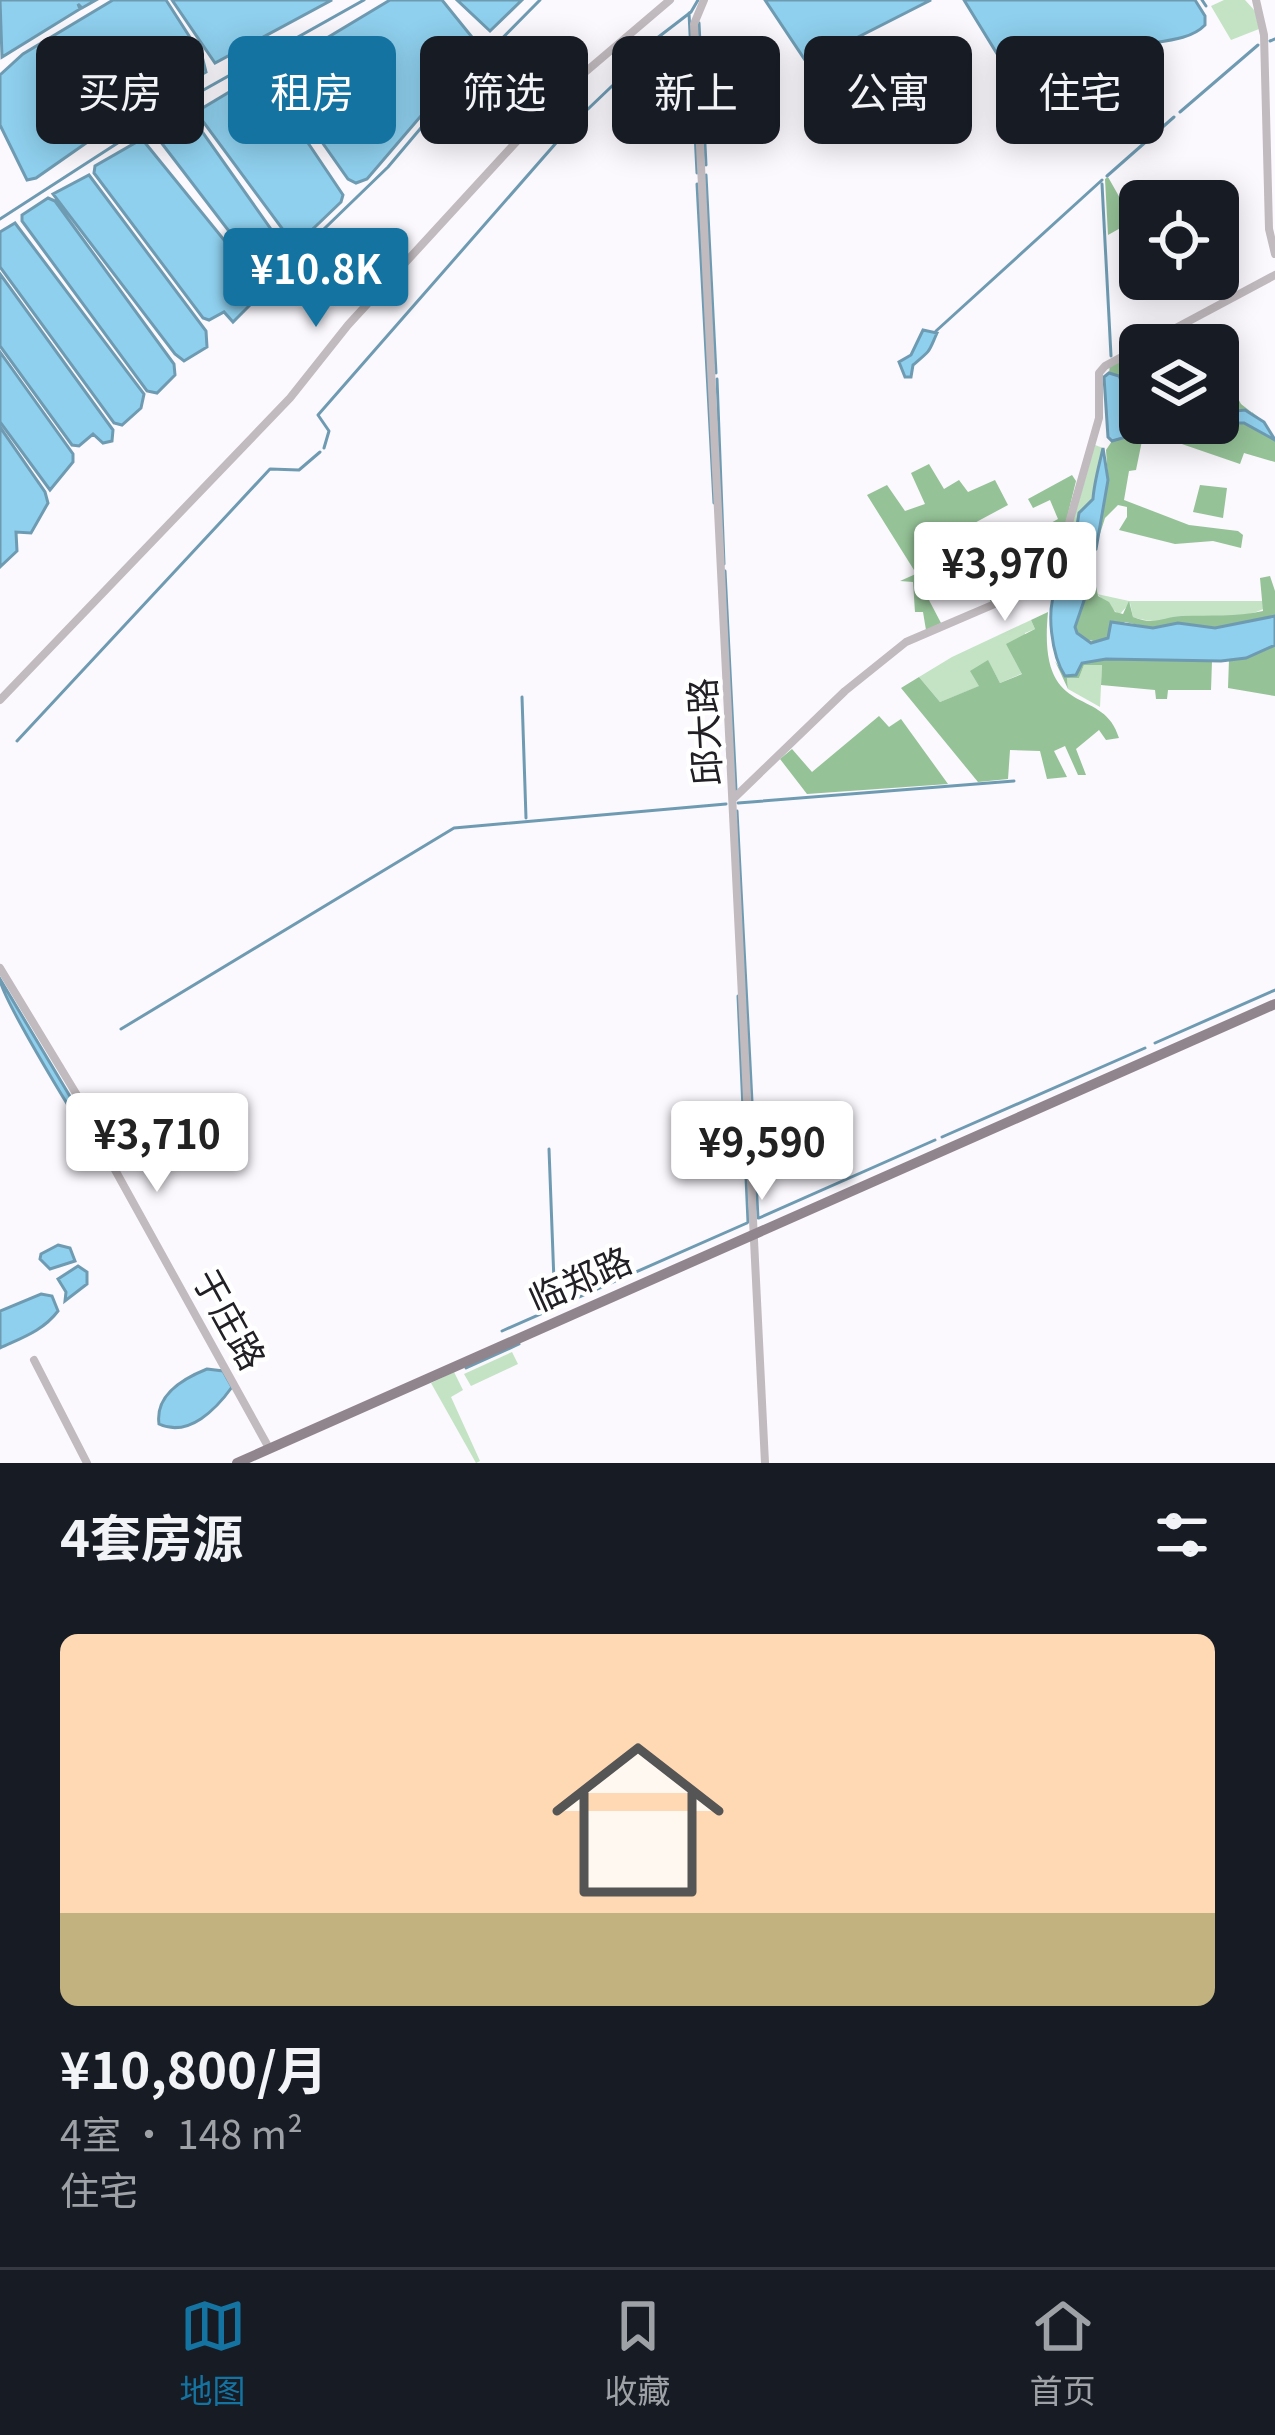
<!DOCTYPE html>
<html lang="zh">
<head>
<meta charset="utf-8">
<style>
  :root { --surface:#171b24; --page:#20242c; --text:#f1f3f6; --muted:#9ea1a6; --line:#363941; --accent:#1473a1 }
  body { margin:0; font-family:Georgia,"Noto Sans SC",serif; background:var(--page); color:var(--text); height:100vh; display:flex; flex-direction:column; font-size:45px; white-space:nowrap }
  * { box-sizing:border-box; margin:0 }
  p { font-size:39px; color:var(--muted) }
  .icon { flex:none; width:66px; height:66px; fill:none; stroke:currentColor; stroke-width:2; stroke-linecap:round; stroke-linejoin:round }
  .map { position:relative; height:1463px; overflow:hidden }
  .drawer { display:flex; flex-direction:column; background:var(--surface); flex:1 }
  .drawer>* { flex:none }
  .banner { position:absolute; left:36px; top:36px; width:1203px; height:108px; display:flex; gap:24px }
  .controls { position:absolute; left:1119px; top:180px; display:grid; gap:24px }
  .controls a { display:grid; place-items:center; width:120px; height:120px; border-radius:18px; background:var(--surface); box-shadow:0 6px 30px #0003; font-size:60px }
  .price { position:absolute; translate:-50% -102px; padding:0 27px; border-radius:12px; background:#fff; color:#222; font-size:39px; line-height:78px; filter:drop-shadow(0 3px 6px #0008) }
  .price::after { content:''; position:absolute; left:50%; top:72px; width:36px; height:27px; margin-left:-18px; background:inherit; clip-path:polygon(0 0,100% 0,50% 100%) }
  .price.on { background:var(--accent); color:#fff }
  ul { padding:0; list-style:none }
  li { display:grid; align-content:center; gap:24px; height:636px; padding:0 60px }
  li+li { border-top:3px solid var(--line) }
  li span { display:grid; place-items:center; height:372px; border-radius:18px; color:#555 }
  li>.icon { margin-inline-start:auto }
  span .icon { width:216px; height:216px; fill:#fffc; stroke-width:1 }
  li b { font-size:51px }
  h2 { display:flex; justify-content:space-between; align-items:center; height:144px; padding:0 60px; font-size:51px }
  .chip { padding:0 42px; border-radius:18px; background:var(--surface); box-shadow:0 6px 30px #0003; font-size:42px; line-height:108px }
  .chip.on { background:var(--accent); color:#fff }
  .tab-bar { display:flex; justify-content:space-around; align-items:center; height:168px; border-top:3px solid var(--line); background:var(--surface); font-size:33px; color:var(--muted) }
  .tab-bar a { display:grid; justify-items:center; gap:6px }
  .tab-bar .on { color:var(--accent) }
  .map>svg:first-child { display:block }
  .green { fill:#c3e3c4 }
  .forest { fill:#95c297 }
  .water { fill:#8fd0ee; stroke:#6e9bb2; stroke-width:3 }
  .lines { fill:none; stroke-linecap:round; stroke-linejoin:round }
  .stream { stroke:#6e9bb2; stroke-width:3 }
  .minor { stroke:#c1babe; stroke-width:8 }
  .major { stroke:#90858d; stroke-width:10 }
  .labels { text-anchor:middle; dominant-baseline:central; stroke-width:9; stroke-linejoin:round; paint-order:stroke }
  .street-label { font-size:36px; fill:#222025; stroke:#fff }
</style>
</head>
<body>
<div class="map">
<svg width="1275" height="1463" viewBox="0 0 1275 1463">
  <rect width="100%" height="100%" fill="#fbf8fe"/>
  <path class="green" d="M 1224,0 L 1245,0 L 1255,11 L 1259,29 L 1231,40 L 1211,6 Z
    M 1095,445 L 1103,448 L 1095,494 L 1085,511 L 1086,537 L 1081,551 L 1058,574 Z
    M 1011,548 L 1033,584 L 1011,594 L 997,565 L 998,555 Z
    M 1097,594 L 1129,601 L 1264,601 L 1265,608 C 1244,621 1158,627 1133,617 L 1130,603 L 1119,615 Z
    M 1031,620 L 1035,629 L 1025,633 L 1023,673 L 1000,683 L 988,661 L 980,686 L 940,702 L 919,677 L 952,657 Z
    M 1084,665 L 1102,665 L 1100,707 L 1068,689 L 1067,678 L 1079,678 Z
    M 512,1352 L 518,1364 L 471,1386 L 464,1374 Z
    M 454,1372 L 463,1390 L 451,1397 L 480,1461 L 476,1463 L 431,1383 Z"/>
  <path class="forest" d="M 1108,177 L 1133,221 L 1108,235 L 1105,179 Z
    M 1121,359 L 1131,377 L 1140,378 L 1140,408 L 1133,404 L 1114,373 L 1109,373 L 1110,365 Z
    M 1218,379 L 1222,384 L 1229,382 L 1241,404 L 1264,422 L 1252,412 L 1218,413 Z
    M 1132,411 L 1140,423 L 1244,423 L 1275,440 L 1275,462 L 1244,453 L 1240,464 L 1144,431 L 1136,470 L 1129,471 L 1124,500 L 1189,525 L 1238,531 L 1243,535 L 1241,548 L 1213,541 L 1175,544 L 1119,530 L 1127,517 L 1127,507 L 1118,505 L 1105,518 L 1098,540 L 1108,480 L 1106,450 L 1112,441 L 1133,435 L 1129,413 Z
    M 929,464 L 944,489 L 959,480 L 968,492 L 995,480 L 1008,505 L 967,527 L 950,554 L 914,570 L 867,495 L 887,485 L 905,511 L 925,504 L 911,473 Z
    M 1072,475 L 1076,481 L 1054,571 L 1050,572 L 1029,535 L 1058,519 L 1050,500 L 1033,508 L 1028,499 Z
    M 1200,485 L 1227,488 L 1223,518 L 1193,512 Z
    M 963,547 L 970,558 L 988,548 L 994,564 L 985,570 L 990,581 L 999,577 L 1007,593 L 991,602 L 970,562 L 964,561 L 919,581 L 941,623 L 926,630 L 923,612 L 915,612 L 913,582 L 900,581 L 956,556 Z
    M 1093,571 L 1098,596 L 1109,602 L 1115,612 L 1123,614 L 1129,601 L 1133,617 C 1154,626 1163,617 1182,616 C 1211,615 1235,617 1263,611 L 1260,578 L 1270,576 L 1275,591 L 1275,616 L 1215,628 L 1179,623 L 1152,628 L 1125,622 C 1108,637 1098,650 1077,633 L 1075,627 L 1088,589 L 1084,575 Z
    M 1048,612 C 1037,724 1103,683 1119,738 L 1106,740 L 1099,730 L 1076,749 L 1086,775 L 1078,775 L 1065,746 L 1054,751 L 1067,777 L 1047,779 L 1040,751 L 1010,750 L 1008,779 L 978,782 L 901,688 L 919,677 L 940,702 L 979,686 L 970,671 L 988,660 L 1000,683 L 1022,674 L 1006,644 L 1035,629 L 1031,620 Z
    M 1275,645 L 1275,696 L 1228,688 L 1229,660 Z
    M 1106,659 L 1212,661 L 1211,690 L 1168,690 L 1167,699 L 1156,699 L 1155,690 L 1101,685 L 1102,665 L 1084,665 L 1079,678 L 1067,678 L 1068,689 L 1055,661 L 1065,676 L 1082,663 Z
    M 879,716 L 889,727 L 901,719 L 948,784 L 807,794 L 780,759 L 792,749 L 812,772 Z"/>
  <path class="water" d="M 0,0 L 96,0 L 82,8 L 78,4 L 80,9 L 2,57 Z
    M 113,0 L 166,0 L 202,56 L 206,72 L 109,127 L 36,178 L 27,180 L 0,125 L 0,75 L 23,54 Z
    M 172,0 L 332,0 L 215,63 Z
    M 390,0 L 442,0 L 480,47 L 367,179 L 356,183 L 348,179 L 272,71 Z
    M 457,0 L 522,0 L 490,31 Z
    M 765,0 L 931,0 L 807,63 Z
    M 964,0 L 1195,0 L 1205,16 L 1205,25 C 1185,46 1141,39 1114,53 C 1085,68 1068,99 1040,113 L 1026,101 Z
    M 261,73 L 343,195 L 341,202 L 295,246 L 196,112 Z
    M 184,115 L 191,116 L 285,249 L 282,266 L 273,277 L 264,277 L 157,137 L 158,130 Z
    M 142,139 L 259,283 L 255,300 L 233,322 L 224,312 L 209,320 L 203,318 L 94,173 L 95,166 Z
    M 89,175 L 206,331 L 207,347 L 184,361 L 175,354 L 53,194 Z
    M 48,198 L 55,201 L 174,364 L 175,375 L 157,393 L 147,391 L 22,221 L 22,215 Z
    M 15,223 L 144,394 L 141,408 L 122,425 L 114,423 L 0,267 L 0,232 Z
    M 0,274 L 113,430 L 112,441 L 103,443 L 93,434 L 79,446 L 72,445 L 0,346 Z
    M 923,330 L 937,333 C 928,353 932,349 913,365 L 911,377 L 905,377 L 899,362 L 911,355 Z
    M 0,352 L 73,454 L 73,462 L 50,490 L 0,422 Z
    M 1109,373 L 1119,376 L 1133,404 L 1140,408 L 1140,418 L 1133,412 L 1129,413 L 1133,435 L 1112,441 L 1108,437 L 1104,377 Z
    M 1245,410 L 1264,422 L 1275,440 L 1244,423 L 1201,423 L 1218,423 L 1218,413 Z
    M 0,427 L 45,492 L 48,503 L 31,533 L 16,532 L 17,551 L 0,567 Z
    M 1103,448 L 1108,480 L 1096,549 L 1087,555 L 1083,564 L 1065,570 L 1065,564 C 1075,552 1086,548 1086,529 L 1077,526 L 1079,513 L 1093,499 C 1094,483 1099,466 1103,448 Z
    M 1084,575 L 1088,589 L 1075,627 L 1077,633 L 1091,643 L 1108,638 L 1111,622 L 1153,628 L 1178,623 L 1215,628 L 1275,616 L 1275,645 L 1246,658 L 1221,661 L 1106,659 L 1082,663 L 1076,675 L 1065,676 C 1052,656 1045,610 1057,587 C 1062,578 1075,577 1084,575 Z
    M 0,979 L 99,1145 L 107,1162 L 105,1165 L 98,1166 L 99,1152 C 86,1138 0,995 0,979 Z
    M 58,1245 L 70,1248 L 75,1261 L 50,1269 L 40,1259 L 41,1254 Z
    M 78,1266 L 87,1272 L 87,1284 L 65,1301 L 66,1292 L 58,1279 Z
    M 41,1294 L 52,1296 L 58,1311 C 43,1331 21,1338 0,1348 L 0,1311 Z
    M 207,1369 L 223,1371 L 232,1387 C 217,1408 189,1438 159,1424 C 155,1395 182,1379 207,1369 Z"/>
  <g class="lines">
    <path class="stream" d="M 1202,0 L 1206,6
      M 689,13 L 697,173
      M 699,23 L 706,165
      M 1270,41 L 1275,39
      M 588,109 L 634,65 L 635,55 L 691,12 L 698,0
      M 1180,112 L 1258,45
      M 706,175 L 716,373
      M 1107,176 L 1174,117
      M 697,184 L 714,503
      M 1102,184 L 1111,356
      M 0,219 L 175,106 L 364,0
      M 295,257 L 388,167 L 463,78 L 540,0
      M 936,331 L 1102,180
      M 717,379 L 724,564
      M 324,448 L 329,431 L 318,415 L 577,119
      M 725,571 L 736,790
      M 522,697 L 526,818
      M 17,741 L 270,469 L 299,470 L 320,452
      M 738,803 L 1014,781
      M 737,811 L 758,1218
      M 738,996 L 748,1222
      M 121,1029 L 454,828 L 726,804
      M 1155,1043 L 1275,990
      M 942,1137 L 1145,1048
      M 549,1149 L 555,1308
      M 759,1218 L 935,1140
      M 502,1331 L 747,1223
      M 466,1368 L 519,1344"/>
    <path class="minor" d="M 704,0 L 694,24 L 765,1463
      M 1256,0 L 1264,35 L 1269,229 L 1275,254
      M 1144,345 L 1275,275
      M 0,700 L 290,398 L 348,325 L 563,91 L 670,0
      M 733,799 L 845,691 L 906,642 L 1053,579 L 1099,418 L 1099,373 L 1105,366 L 1140,347
      M 0,968 L 106,1143 L 109,1159 L 269,1448
      M 34,1360 L 87,1463"/>
    <path class="major" d="M 237,1463 L 1275,1004"/>
  </g>
  <g class="labels">
    <g class="street-label">
      <text transform="translate(702 732) rotate(-93)">邱大路</text>
      <text transform="translate(579 1277) rotate(-24)">临郑路</text>
      <text transform="translate(232 1318) rotate(61)">于庄路</text>
    </g>
  </g>
</svg>
<div class="controls">
<a><svg class="icon" aria-label="locate" viewBox="0 0 24 24"><circle cx="12" cy="12" r="6"/><path d="M12 2v4M12 18v4M2 12h4M18 12h4"/></svg></a>
<a><svg class="icon" aria-label="layers" viewBox="0 0 24 24"><path d="M12 4l9 5-9 5-9-5zM3 14l9 5 9-5"/></svg></a>
</div>
<b class="price on" style="left:316px;top:330px">¥10.8K</b>
<b class="price" style="left:1005px;top:624px">¥3,970</b>
<b class="price" style="left:157px;top:1195px">¥3,710</b>
<b class="price" style="left:762px;top:1203px">¥9,590</b>
<div class="banner">
<a class="chip">买房</a>
<a class="chip on">租房</a>
<a class="chip">筛选</a>
<a class="chip">新上</a>
<a class="chip">公寓</a>
<a class="chip">住宅</a>
</div>
</div>
<section class="drawer">
<h2>4套房源<svg class="icon" aria-label="filters" viewBox="0 0 24 24"><path d="M4 7h16M4 17h16"/><circle cx="9" cy="7" r="2"/><circle cx="15" cy="17" r="2"/></svg></h2>
<ul>
<li><span style="background:linear-gradient(#ffd9b3 75%,#c2b280 0)"><svg class="icon" aria-label="home" viewBox="0 0 24 24"><path d="M3 11l9-7 9 7M6 9v11h12V9"/></svg></span><div><b>¥10,800/月</b><p>4室 · 148 m²</p><p>住宅</p></div></li>
</ul>
</section>
<nav class="tab-bar">
<a class="on"><svg class="icon" aria-label="map" viewBox="0 0 24 24"><path d="M3 6l6-2 6 2 6-2v14l-6 2-6-2-6 2zM9 4v14M15 6v14"/></svg>地图</a>
<a><svg class="icon" aria-label="saved" viewBox="0 0 24 24"><path d="M7 4h10v16l-5-4-5 4z"/></svg>收藏</a>
<a><svg class="icon" aria-label="home" viewBox="0 0 24 24"><path d="M3 11l9-7 9 7M6 9v11h12V9"/></svg>首页</a>
</nav>
</body>
</html>
